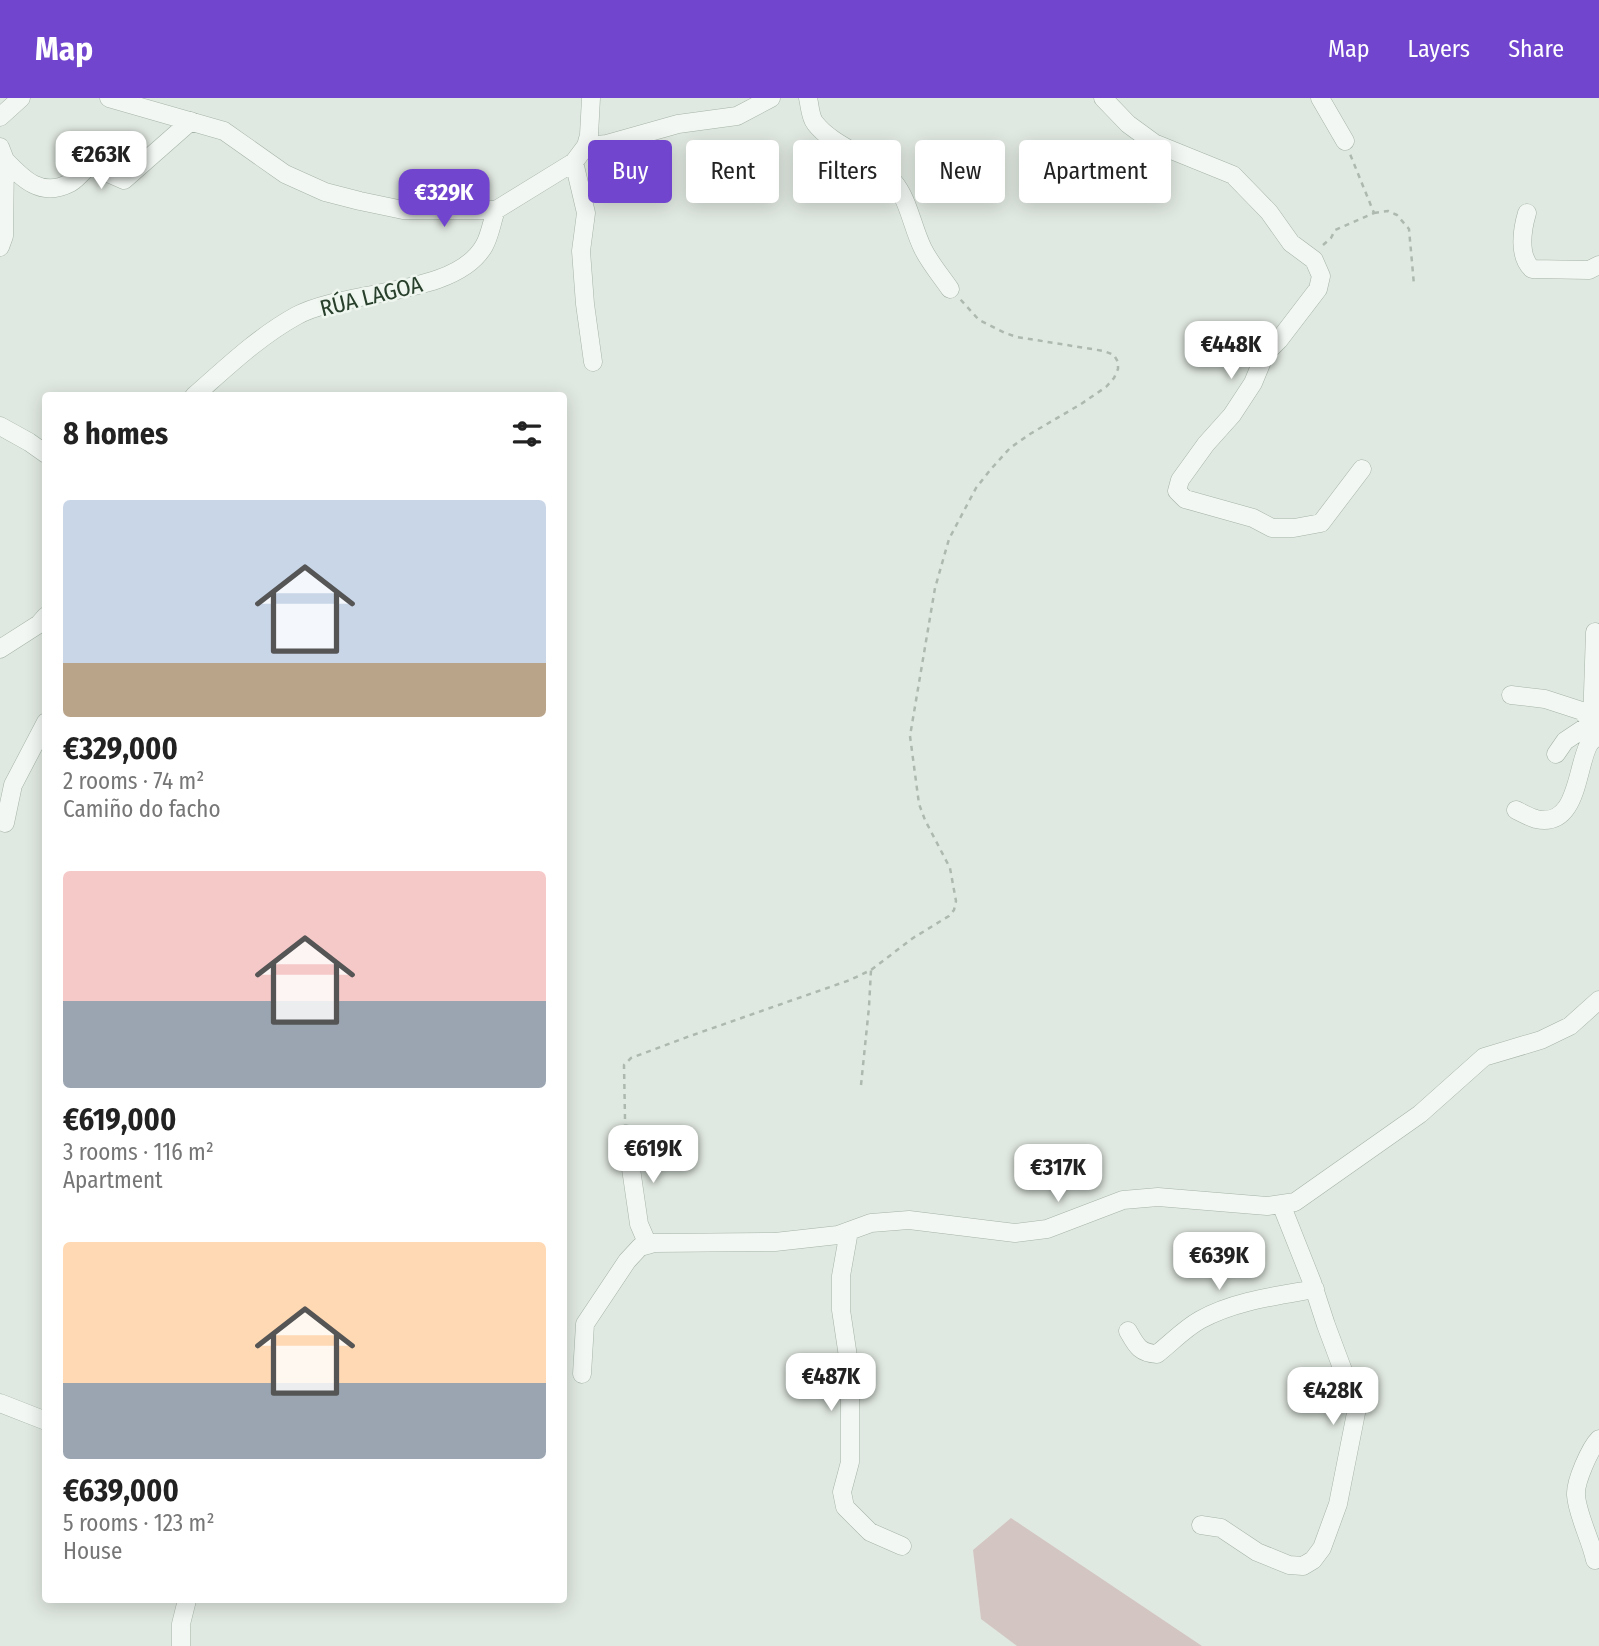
<!DOCTYPE html>
<html lang="en">
<head>
<meta charset="utf-8">
<style>
  :root { --surface:#fff; --page:#f6f6f6; --text:#222; --muted:#767676; --accent:#7245ce }
  body { margin:0; font-family:"Fira Sans Condensed",sans-serif; background:var(--page); color:var(--text); height:100vh; display:flex; flex-direction:column; font-size:26px; white-space:nowrap }
  * { box-sizing:border-box; margin:0 }
  p { font-size:23px; color:var(--muted) }
  .icon { flex:none; width:38px; height:38px; fill:none; stroke:currentColor; stroke-width:2; stroke-linecap:round; stroke-linejoin:round }
  .map { position:relative; flex:1; overflow:hidden }
  .details { position:absolute; left:42px; top:294px; width:525px; height:1211px; display:flex; flex-direction:column; background:var(--surface); border-radius:7px; box-shadow:0 4px 18px #0003 }
  .details>* { flex:none }
  .guide { position:absolute; left:588px; top:42px; width:665px; height:63px; display:flex; gap:14px }
  .price { position:absolute; translate:-50% -60px; padding:0 16px; border-radius:14px; background:#fff; color:#222; font-size:23px; line-height:46px; filter:drop-shadow(0 2px 4px #0008) }
  .price::after { content:''; position:absolute; left:50%; top:42px; width:21px; height:16px; margin-left:-10px; background:inherit; clip-path:polygon(0 0,100% 0,50% 100%) }
  .price.on { background:var(--accent); color:#fff }
  ul { padding:0; list-style:none }
  li { display:grid; align-content:center; gap:14px; height:371px; padding:0 21px }
  li span { display:grid; place-items:center; height:217px; border-radius:7px; color:#555 }
  li>.icon { margin-inline-start:auto }
  span .icon { width:126px; height:126px; fill:#fffc; stroke-width:1 }
  li b { font-size:30px }
  h2 { display:flex; justify-content:space-between; align-items:center; height:84px; padding:0 21px; font-size:30px }
  .pill { padding:0 24px; border-radius:7px; background:var(--surface); box-shadow:0 4px 18px #0003; font-size:24px; line-height:63px }
  .pill.on { background:var(--accent); color:#fff }
  header { display:flex; align-items:center; gap:42px; box-sizing:border-box; height:98px; padding:0 35px; background:var(--accent); color:#fff }
  header strong { font-size:33px }
  nav { display:flex; gap:38px; margin-inline-start:auto; font-size:24px }
  .map>svg:first-child { display:block }
  .green { fill:#d3c5c1 }
  .lines { fill:none; stroke-linecap:round; stroke-linejoin:round }
  .minor-casing { stroke:#a5b3a7; stroke-width:19 }
  .path { stroke:#adb9af; stroke-width:2.5; stroke-dasharray:5 5; stroke-linecap:butt }
  .minor { stroke:#f2f7f3; stroke-width:18 }
  .labels { text-anchor:middle; dominant-baseline:central; stroke-width:5; stroke-linejoin:round; paint-order:stroke }
  .street-label { font-size:23px; fill:#28402b; stroke:#eff6f0 }
</style>
</head>
<body>
<header>
<strong>Map</strong>
<nav><a>Map</a><a>Layers</a><a>Share</a></nav>
</header>
<div class="map">
<svg width="1599" height="1548" viewBox="0 0 1599 1548">
  <rect width="100%" height="100%" fill="#e0e9e1"/>
  <path class="green" d="M 1011,1420 L 1202,1548 L 1017,1548 L 981,1521 L 973,1452 Z"/>
  <g class="lines">
    <defs>
      <path id="minor" d="M 109,0 L 224,33 L 285,76 L 325,94 L 360,103 L 403,112 L 496,112 L 574,64 L 586,48 L 607,46 L 678,26 L 737,18 L 771,0
        M 808,0 C 810,8 810,19 815,25 C 833,49 873,59 893,83 C 909,102 912,129 923,151 C 930,165 941,178 950,191
        M 1103,0 L 1128,26 L 1154,45 L 1233,77 L 1269,114 L 1291,145 L 1314,162 L 1321,178 L 1318,191 L 1279,242 L 1265,256 L 1253,285 L 1232,317 L 1206,346 L 1180,382 L 1177,393 L 1185,401 L 1253,420 L 1272,430 L 1294,430 L 1321,425 L 1362,371
        M 1320,0 L 1345,43
        M 0,19 L 21,0
        M 586,48 L 589,37 L 591,0
        M 0,49 L 5,62 L 4,138 L 0,149
        M 5,62 C 23,81 41,100 70,85 C 78,81 82,72 92,68 L 124,82 L 191,23
        M 574,64 L 586,115 L 581,153 L 585,206 L 593,264
        M 1527,115 C 1522,132 1518,158 1532,171 L 1589,172 L 1599,167
        M 194,298 C 226,270 258,239 296,218 C 345,191 455,199 484,148 C 490,138 492,123 496,112
        M 0,328 L 29,344 L 46,356
        M 0,551 L 39,526 L 46,518
        M 1511,597 L 1545,601 L 1582,613 L 1592,625 L 1597,627
        M 1556,656 L 1565,643 L 1592,625 L 1595,534
        M 1516,712 C 1522,715 1529,719 1536,721 C 1577,730 1576,673 1588,648 C 1590,644 1595,640 1599,637
        M 5,725 L 13,687 L 46,624
        M 626,1036 L 639,1126 L 648,1147
        M 849,1133 L 841,1178 L 841,1212 L 850,1272 L 850,1364 L 842,1394 L 845,1409 L 870,1434 L 902,1448
        M 1128,1233 C 1136,1247 1139,1255 1157,1256 C 1171,1245 1184,1231 1200,1222 C 1234,1203 1276,1198 1315,1191
        M 582,1276 L 585,1226 L 627,1163 L 640,1149 L 654,1145 L 775,1144 L 838,1137 L 871,1125 L 909,1122 L 1015,1135 L 1047,1131 L 1123,1102 L 1158,1099 L 1267,1108 L 1295,1104 L 1420,1016 L 1484,959 L 1541,942 L 1570,928 L 1599,902
        M 0,1305 L 46,1323
        M 1201,1427 L 1221,1430 L 1257,1454 L 1289,1467 L 1303,1468 L 1313,1462 L 1322,1450 L 1338,1406 L 1357,1310 L 1326,1227 L 1312,1184 L 1281,1106
        M 1595,1462 C 1591,1442 1577,1416 1576,1397 C 1575,1384 1590,1350 1599,1341
        M 181,1548 L 181,1526 L 187,1502"/>
    </defs>
    <use href="#minor" class="minor-casing"/>
    <path class="path" d="M 1374,115 L 1388,113 L 1397,117 L 1409,131 L 1414,187
      M 1323,147 L 1331,140 L 1335,132 L 1374,115 L 1350,56
      M 861,987 L 869,909 L 871,872
      M 625,1021 L 624,967 L 631,960 L 690,938 L 850,882 L 871,872 L 913,840 L 949,818 L 954,812 L 956,803 L 950,770 L 925,722 L 919,706 L 910,638 L 935,490 L 949,441 L 976,390 L 991,371 L 1010,350 L 1030,336 L 1081,306 L 1106,289 L 1114,280 L 1118,271 L 1118,264 L 1114,257 L 1104,253 L 1017,239 L 1005,235 L 979,222 L 960,201"/>
    <use href="#minor" class="minor"/>
  </g>
  <g class="labels">
    <g class="street-label">
      <text transform="translate(371 198) rotate(-14)">RÚA LAGOA</text>
    </g>
  </g>
</svg>
<b class="price" style="left:101px;top:93px">€263K</b>
<b class="price on" style="left:444px;top:131px">€329K</b>
<b class="price" style="left:1231px;top:283px">€448K</b>
<b class="price" style="left:653px;top:1087px">€619K</b>
<b class="price" style="left:1058px;top:1106px">€317K</b>
<b class="price" style="left:1219px;top:1194px">€639K</b>
<b class="price" style="left:831px;top:1315px">€487K</b>
<b class="price" style="left:1333px;top:1329px">€428K</b>
<div class="guide">
<a class="pill on">Buy</a>
<a class="pill">Rent</a>
<a class="pill">Filters</a>
<a class="pill">New</a>
<a class="pill">Apartment</a>
</div>
<section class="details">
<h2>8 homes<svg class="icon" aria-label="filters" viewBox="0 0 24 24"><path d="M4 7h16M4 17h16"/><circle cx="9" cy="7" r="2"/><circle cx="15" cy="17" r="2"/></svg></h2>
<ul>
<li><span style="background:linear-gradient(#c9d6e8 75%,#b9a48a 0)"><svg class="icon" aria-label="home" viewBox="0 0 24 24"><path d="M3 11l9-7 9 7M6 9v11h12V9"/></svg></span><div><b>€329,000</b><p>2 rooms · 74 m²</p><p>Camiño do facho</p></div></li>
<li><span style="background:linear-gradient(#f6c9c9 60%,#9aa5b1 0)"><svg class="icon" aria-label="home" viewBox="0 0 24 24"><path d="M3 11l9-7 9 7M6 9v11h12V9"/></svg></span><div><b>€619,000</b><p>3 rooms · 116 m²</p><p>Apartment</p></div></li>
<li><span style="background:linear-gradient(#ffd9b3 65%,#9aa5b1 0)"><svg class="icon" aria-label="home" viewBox="0 0 24 24"><path d="M3 11l9-7 9 7M6 9v11h12V9"/></svg></span><div><b>€639,000</b><p>5 rooms · 123 m²</p><p>House</p></div></li>
</ul>
</section>
</div>
</body>
</html>
